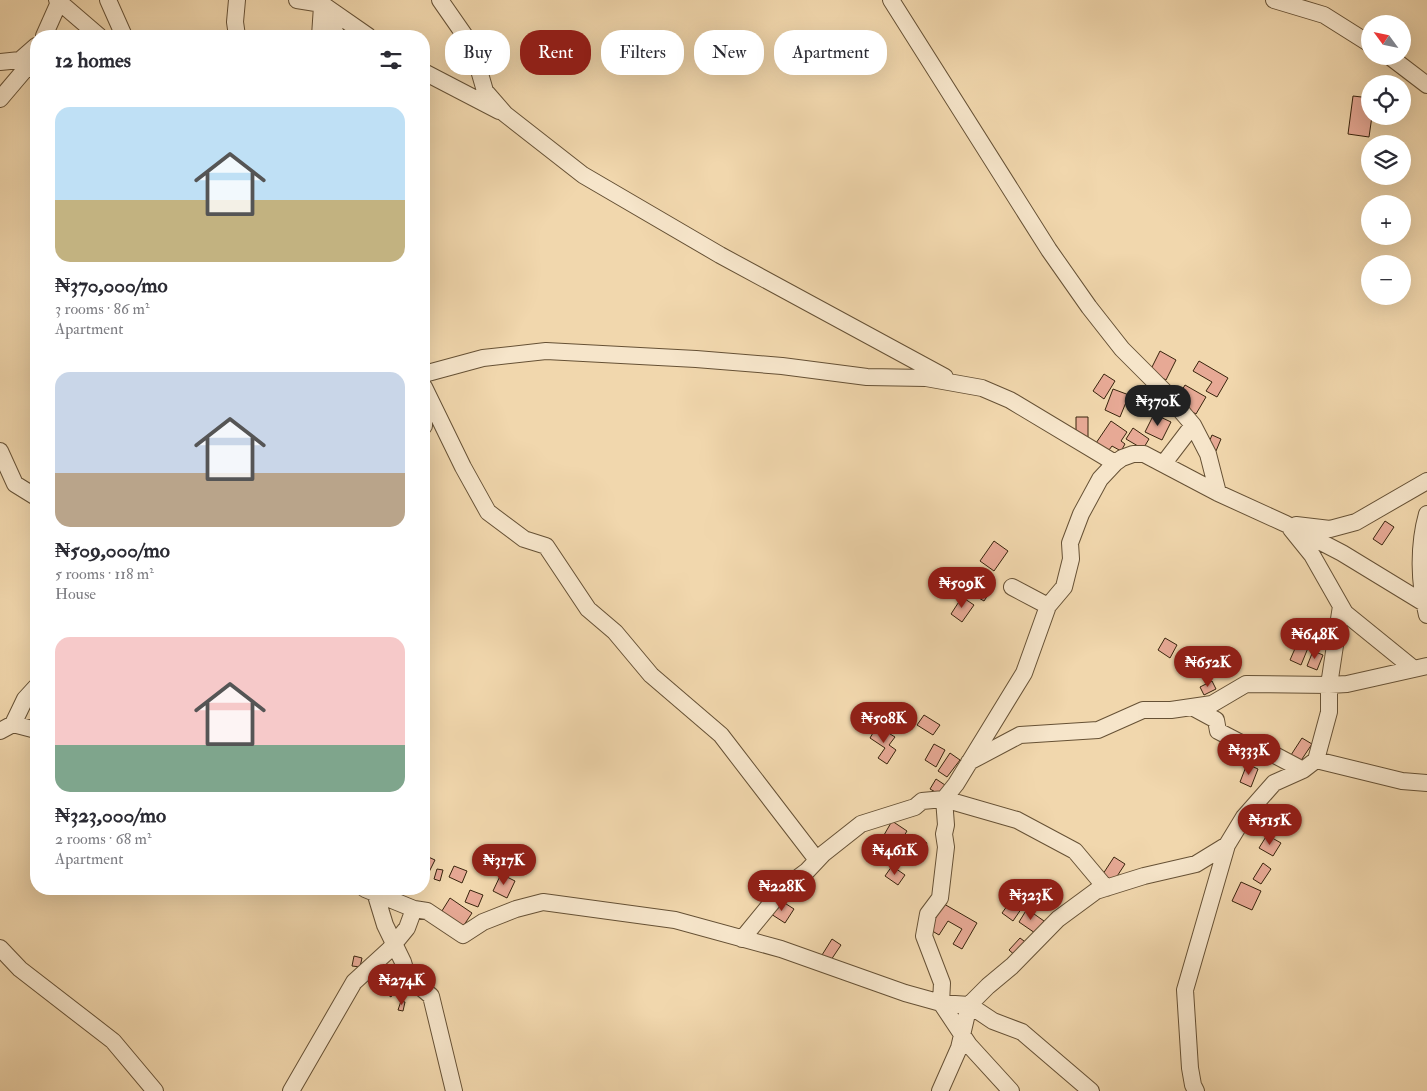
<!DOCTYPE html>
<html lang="en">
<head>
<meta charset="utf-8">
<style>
  :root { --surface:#fff; --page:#f7f7f7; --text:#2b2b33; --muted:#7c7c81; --accent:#8f2418 }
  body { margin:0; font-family:"IM FELL Double Pica",serif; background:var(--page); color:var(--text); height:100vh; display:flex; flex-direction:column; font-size:19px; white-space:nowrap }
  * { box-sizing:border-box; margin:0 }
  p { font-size:16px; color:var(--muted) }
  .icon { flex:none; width:28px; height:28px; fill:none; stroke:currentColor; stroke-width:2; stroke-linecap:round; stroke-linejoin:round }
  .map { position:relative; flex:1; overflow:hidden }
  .drawer { position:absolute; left:30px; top:30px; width:400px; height:865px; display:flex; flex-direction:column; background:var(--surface); border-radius:20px; box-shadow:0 5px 20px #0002 }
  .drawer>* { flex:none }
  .hud { position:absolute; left:445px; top:30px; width:475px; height:45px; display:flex; gap:10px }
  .needle { width:32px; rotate:303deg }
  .buttons { position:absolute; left:1361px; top:15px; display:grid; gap:10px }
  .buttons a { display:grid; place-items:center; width:50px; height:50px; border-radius:50%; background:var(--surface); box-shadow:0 5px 20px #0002; font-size:25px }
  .price { position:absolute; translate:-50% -42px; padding:0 11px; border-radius:18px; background:var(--accent); color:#fff; font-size:16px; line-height:32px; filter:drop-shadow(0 1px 2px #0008) }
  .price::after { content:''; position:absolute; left:50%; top:30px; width:15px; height:11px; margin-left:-8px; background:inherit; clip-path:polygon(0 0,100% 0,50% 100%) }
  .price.selected { background:#222; color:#fff }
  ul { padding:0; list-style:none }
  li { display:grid; align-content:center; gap:10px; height:265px; padding:0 25px }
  li span { display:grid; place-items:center; height:155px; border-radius:15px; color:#555 }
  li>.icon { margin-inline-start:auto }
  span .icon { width:90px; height:90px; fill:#fffc; stroke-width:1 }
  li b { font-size:21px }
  h2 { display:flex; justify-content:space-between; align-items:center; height:60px; padding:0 25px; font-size:21px }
  .chip { padding:0 18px; border-radius:20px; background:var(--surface); box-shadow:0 5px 20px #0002; font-size:18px; line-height:45px }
  .chip.selected { background:var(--accent); color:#fff }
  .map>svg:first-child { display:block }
  .building { fill:#e7a995; stroke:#38240d }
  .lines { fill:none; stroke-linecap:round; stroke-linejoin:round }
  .minor-casing { stroke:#665135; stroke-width:18 }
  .minor { stroke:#f6e5ca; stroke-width:16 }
</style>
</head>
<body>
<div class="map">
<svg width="1427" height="1091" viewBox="0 0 1427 1091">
  <rect width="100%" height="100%" fill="#f1d7ad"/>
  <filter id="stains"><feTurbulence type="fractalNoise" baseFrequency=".004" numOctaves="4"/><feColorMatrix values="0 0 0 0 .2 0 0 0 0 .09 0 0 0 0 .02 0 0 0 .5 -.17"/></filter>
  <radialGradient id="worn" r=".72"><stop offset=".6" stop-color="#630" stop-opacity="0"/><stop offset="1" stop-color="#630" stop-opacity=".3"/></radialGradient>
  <path class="building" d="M 1353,96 L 1370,98 L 1370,116 L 1372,116 L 1369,137 L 1348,134 Z
    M 1160,351 L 1176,360 L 1166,380 L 1150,371 Z
    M 1199,361 L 1228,378 L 1217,397 L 1206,391 L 1212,382 L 1193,371 Z
    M 1104,374 L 1115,381 L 1104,399 L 1093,391 Z
    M 1185,385 L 1206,397 L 1196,414 L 1175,402 Z
    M 1113,389 L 1129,395 L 1120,417 L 1105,410 Z
    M 1154,414 L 1171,422 L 1162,440 L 1145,432 Z
    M 1076,417 L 1088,417 L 1088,439 L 1076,439 Z
    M 1111,421 L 1127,432 L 1121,441 L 1125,444 L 1121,451 L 1112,446 L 1106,454 L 1094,446 Z
    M 1133,428 L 1149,439 L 1143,449 L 1126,439 Z
    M 1212,435 L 1221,439 L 1216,451 L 1207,447 Z
    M 1385,521 L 1394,527 L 1382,545 L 1373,539 Z
    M 994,541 L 1008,551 L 994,571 L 980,561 Z
    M 975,573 L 988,580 L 981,591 L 988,595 L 984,601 L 965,590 Z
    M 962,597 L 974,605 L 962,622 L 951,614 Z
    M 1165,638 L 1177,645 L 1170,658 L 1158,650 Z
    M 1297,644 L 1308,648 L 1301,665 L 1290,660 Z
    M 1313,651 L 1323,655 L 1317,670 L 1307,666 Z
    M 1212,681 L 1216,689 L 1204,695 L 1200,687 Z
    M 924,715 L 940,725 L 933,735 L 917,725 Z
    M 877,726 L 895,737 L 889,745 L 896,750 L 887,764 L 878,758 L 885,748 L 870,738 Z
    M 1302,738 L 1312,744 L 1300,762 L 1291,755 Z
    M 934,744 L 945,750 L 936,767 L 925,760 Z
    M 950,753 L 960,760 L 947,777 L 938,771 Z
    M 1247,764 L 1258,769 L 1251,787 L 1240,782 Z
    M 936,779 L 945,785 L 939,794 L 930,789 Z
    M 892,821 L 907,831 L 899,844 L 884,835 Z
    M 914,835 L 927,843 L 920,855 L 907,847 Z
    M 1267,835 L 1281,843 L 1273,856 L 1259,848 Z
    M 424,855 L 435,860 L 429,872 L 424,869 Z
    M 1114,857 L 1125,864 L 1112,884 L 1101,877 Z
    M 1263,863 L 1271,869 L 1261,884 L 1253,879 Z
    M 454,866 L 467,871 L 462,883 L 449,877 Z
    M 892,866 L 905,875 L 898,885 L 885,876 Z
    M 437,869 L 443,870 L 440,881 L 434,879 Z
    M 501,874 L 515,881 L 507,898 L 493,891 Z
    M 1241,882 L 1261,891 L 1252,910 L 1232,901 Z
    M 470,890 L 483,895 L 478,907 L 465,902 Z
    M 1015,895 L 1026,902 L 1013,921 L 1002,913 Z
    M 450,898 L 472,913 L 462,928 L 440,914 Z
    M 780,900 L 794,909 L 785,923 L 771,914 Z
    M 944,904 L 977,923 L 962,949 L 953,944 L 962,929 L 948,921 L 939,935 L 929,929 Z
    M 1027,909 L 1044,921 L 1035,933 L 1019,922 Z
    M 1020,938 L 1028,944 L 1017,957 L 1009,950 Z
    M 832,939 L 841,945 L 831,960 L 822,955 Z
    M 354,956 L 362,958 L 360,967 L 352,966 Z
    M 392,980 L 399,984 L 391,997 L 384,992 Z
    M 401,1001 L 405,1002 L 403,1011 L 398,1010 Z"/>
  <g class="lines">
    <defs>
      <path id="minor" d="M 57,0 L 99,36
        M 108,0 L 124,36
        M 237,0 L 235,22 L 237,36
        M 297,0 L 322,4 L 368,36
        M 440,0 L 472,46 L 485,91 L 505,114 L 583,175 L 720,255 L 945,377
        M 891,0 L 1049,250 L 1089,307 L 1122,349 L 1164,391 L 1193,425 L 1208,454 L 1218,493
        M 1274,0 L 1324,15 L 1370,44
        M 322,4 L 337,36
        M 44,36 L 60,0
        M 320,36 L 322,6
        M 1389,56 L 1427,85
        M 0,62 L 20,60
        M 28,66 L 20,60 L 36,46
        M 424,72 L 499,111
        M 0,99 L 28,66 L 36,71
        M 424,374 L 483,358 L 546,351 L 696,359 L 782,366 L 867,377 L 926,378 L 982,388 L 1010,400 L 1115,463
        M 424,387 L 463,467 L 488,512 L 524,539 L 546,546 L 588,609 L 615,632 L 651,675 L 721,735 L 817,860
        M 424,418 L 424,426
        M 0,451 L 15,484 L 36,497
        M 1164,463 L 1193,425
        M 1427,514 C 1418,546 1419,583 1427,615
        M 1296,525 L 1330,529 L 1356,522 L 1427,481
        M 1291,529 L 1312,555 L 1345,613 L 1414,669
        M 1012,587 L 1048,606
        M 1192,707 L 1216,720 L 1218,731 L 1264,755 L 1269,752 L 1303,770
        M 13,724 L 25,699 L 36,687
        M 0,731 L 13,724 L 36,730
        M 1316,760 L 1402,781 L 1427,783
        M 969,762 L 1020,735 L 1098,730 L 1143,710 L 1171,710 L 1212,704 L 1246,684 L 1329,685 L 1341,606
        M 374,889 L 385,925 L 403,962 L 406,972 L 412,980 L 431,996 L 454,1091
        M 414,909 L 427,911 L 463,935 L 483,922 L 516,909 L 543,902 L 675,920 L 781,949 L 905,993 L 941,1003 L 969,1005 L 993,1021 L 1022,1032 L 1091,1091
        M 742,939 L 783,889 L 807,871 L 823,854 L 861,824 L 915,807 L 922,801 L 944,799 L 1017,820 L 1075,851 L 1106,888
        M 0,948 L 20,969 L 113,1041 L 155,1091
        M 291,1091 L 354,982 L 389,950 L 407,928 L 414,909 L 365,889
        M 940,1091 L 959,1048 L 969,1005 L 988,986 L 1012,966 L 1058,919 L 1096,891 L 1144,876 L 1196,864 L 1227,845 L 1244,817 L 1274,783 L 1303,770 L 1316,760 L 1329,712 L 1329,685 L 1347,684 L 1427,666
        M 1011,1091 L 969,1045 L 941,1003 L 942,983 L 924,936 L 928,914 L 940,898 L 946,847 L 944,834 L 946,825 L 944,799 L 956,784 L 1024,673 L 1048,606 L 1064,587 L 1071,559 L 1070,543 L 1081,514 L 1100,479 L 1115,463 L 1122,458 L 1133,454 L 1144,454 L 1218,493 L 1286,524 L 1342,553 L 1424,603 L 1427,603
        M 1196,1091 L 1193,1085 L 1190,1068 L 1185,990 L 1227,845"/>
    </defs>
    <use href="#minor" class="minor-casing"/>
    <use href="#minor" class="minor"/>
  </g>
  <rect width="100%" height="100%" filter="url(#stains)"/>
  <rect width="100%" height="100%" fill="url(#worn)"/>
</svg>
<div class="buttons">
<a><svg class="needle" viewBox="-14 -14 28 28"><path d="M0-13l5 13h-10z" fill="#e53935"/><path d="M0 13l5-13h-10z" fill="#7c7c81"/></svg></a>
<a><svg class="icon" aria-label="locate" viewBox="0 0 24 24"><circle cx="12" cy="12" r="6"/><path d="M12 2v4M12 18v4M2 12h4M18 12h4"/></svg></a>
<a><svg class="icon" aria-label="layers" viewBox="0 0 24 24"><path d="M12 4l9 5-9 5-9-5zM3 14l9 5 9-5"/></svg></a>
<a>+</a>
<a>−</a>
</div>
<b class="price selected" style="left:1158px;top:427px">₦370K</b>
<b class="price" style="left:962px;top:609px">₦509K</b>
<b class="price" style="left:1315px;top:660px">₦648K</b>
<b class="price" style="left:1208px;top:688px">₦652K</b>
<b class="price" style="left:884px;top:744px">₦508K</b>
<b class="price" style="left:1249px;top:776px">₦333K</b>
<b class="price" style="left:1270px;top:846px">₦515K</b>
<b class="price" style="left:895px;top:876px">₦461K</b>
<b class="price" style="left:504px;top:886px">₦317K</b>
<b class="price" style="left:782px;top:912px">₦228K</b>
<b class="price" style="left:1031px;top:921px">₦323K</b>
<b class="price" style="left:402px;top:1006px">₦274K</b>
<div class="hud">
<a class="chip">Buy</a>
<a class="chip selected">Rent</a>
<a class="chip">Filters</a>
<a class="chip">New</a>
<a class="chip">Apartment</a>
</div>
<section class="drawer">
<h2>12 homes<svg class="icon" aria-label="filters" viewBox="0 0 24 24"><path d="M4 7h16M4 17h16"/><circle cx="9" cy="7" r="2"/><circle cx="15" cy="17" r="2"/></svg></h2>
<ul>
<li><span style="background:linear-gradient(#bfe0f5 60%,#c2b280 0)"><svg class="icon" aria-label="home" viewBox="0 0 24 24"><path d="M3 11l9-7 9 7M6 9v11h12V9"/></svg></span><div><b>₦370,000/mo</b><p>3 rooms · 86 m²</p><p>Apartment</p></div></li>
<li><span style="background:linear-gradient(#c9d6e8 65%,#b9a48a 0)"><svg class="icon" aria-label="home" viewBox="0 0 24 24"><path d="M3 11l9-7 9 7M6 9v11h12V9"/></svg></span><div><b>₦509,000/mo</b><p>5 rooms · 118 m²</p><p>House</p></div></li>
<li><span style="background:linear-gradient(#f6c9c9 70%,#7fa58c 0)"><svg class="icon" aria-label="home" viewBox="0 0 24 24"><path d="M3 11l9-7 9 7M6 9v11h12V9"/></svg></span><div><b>₦323,000/mo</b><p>2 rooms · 68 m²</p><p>Apartment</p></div></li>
</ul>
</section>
</div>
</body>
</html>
